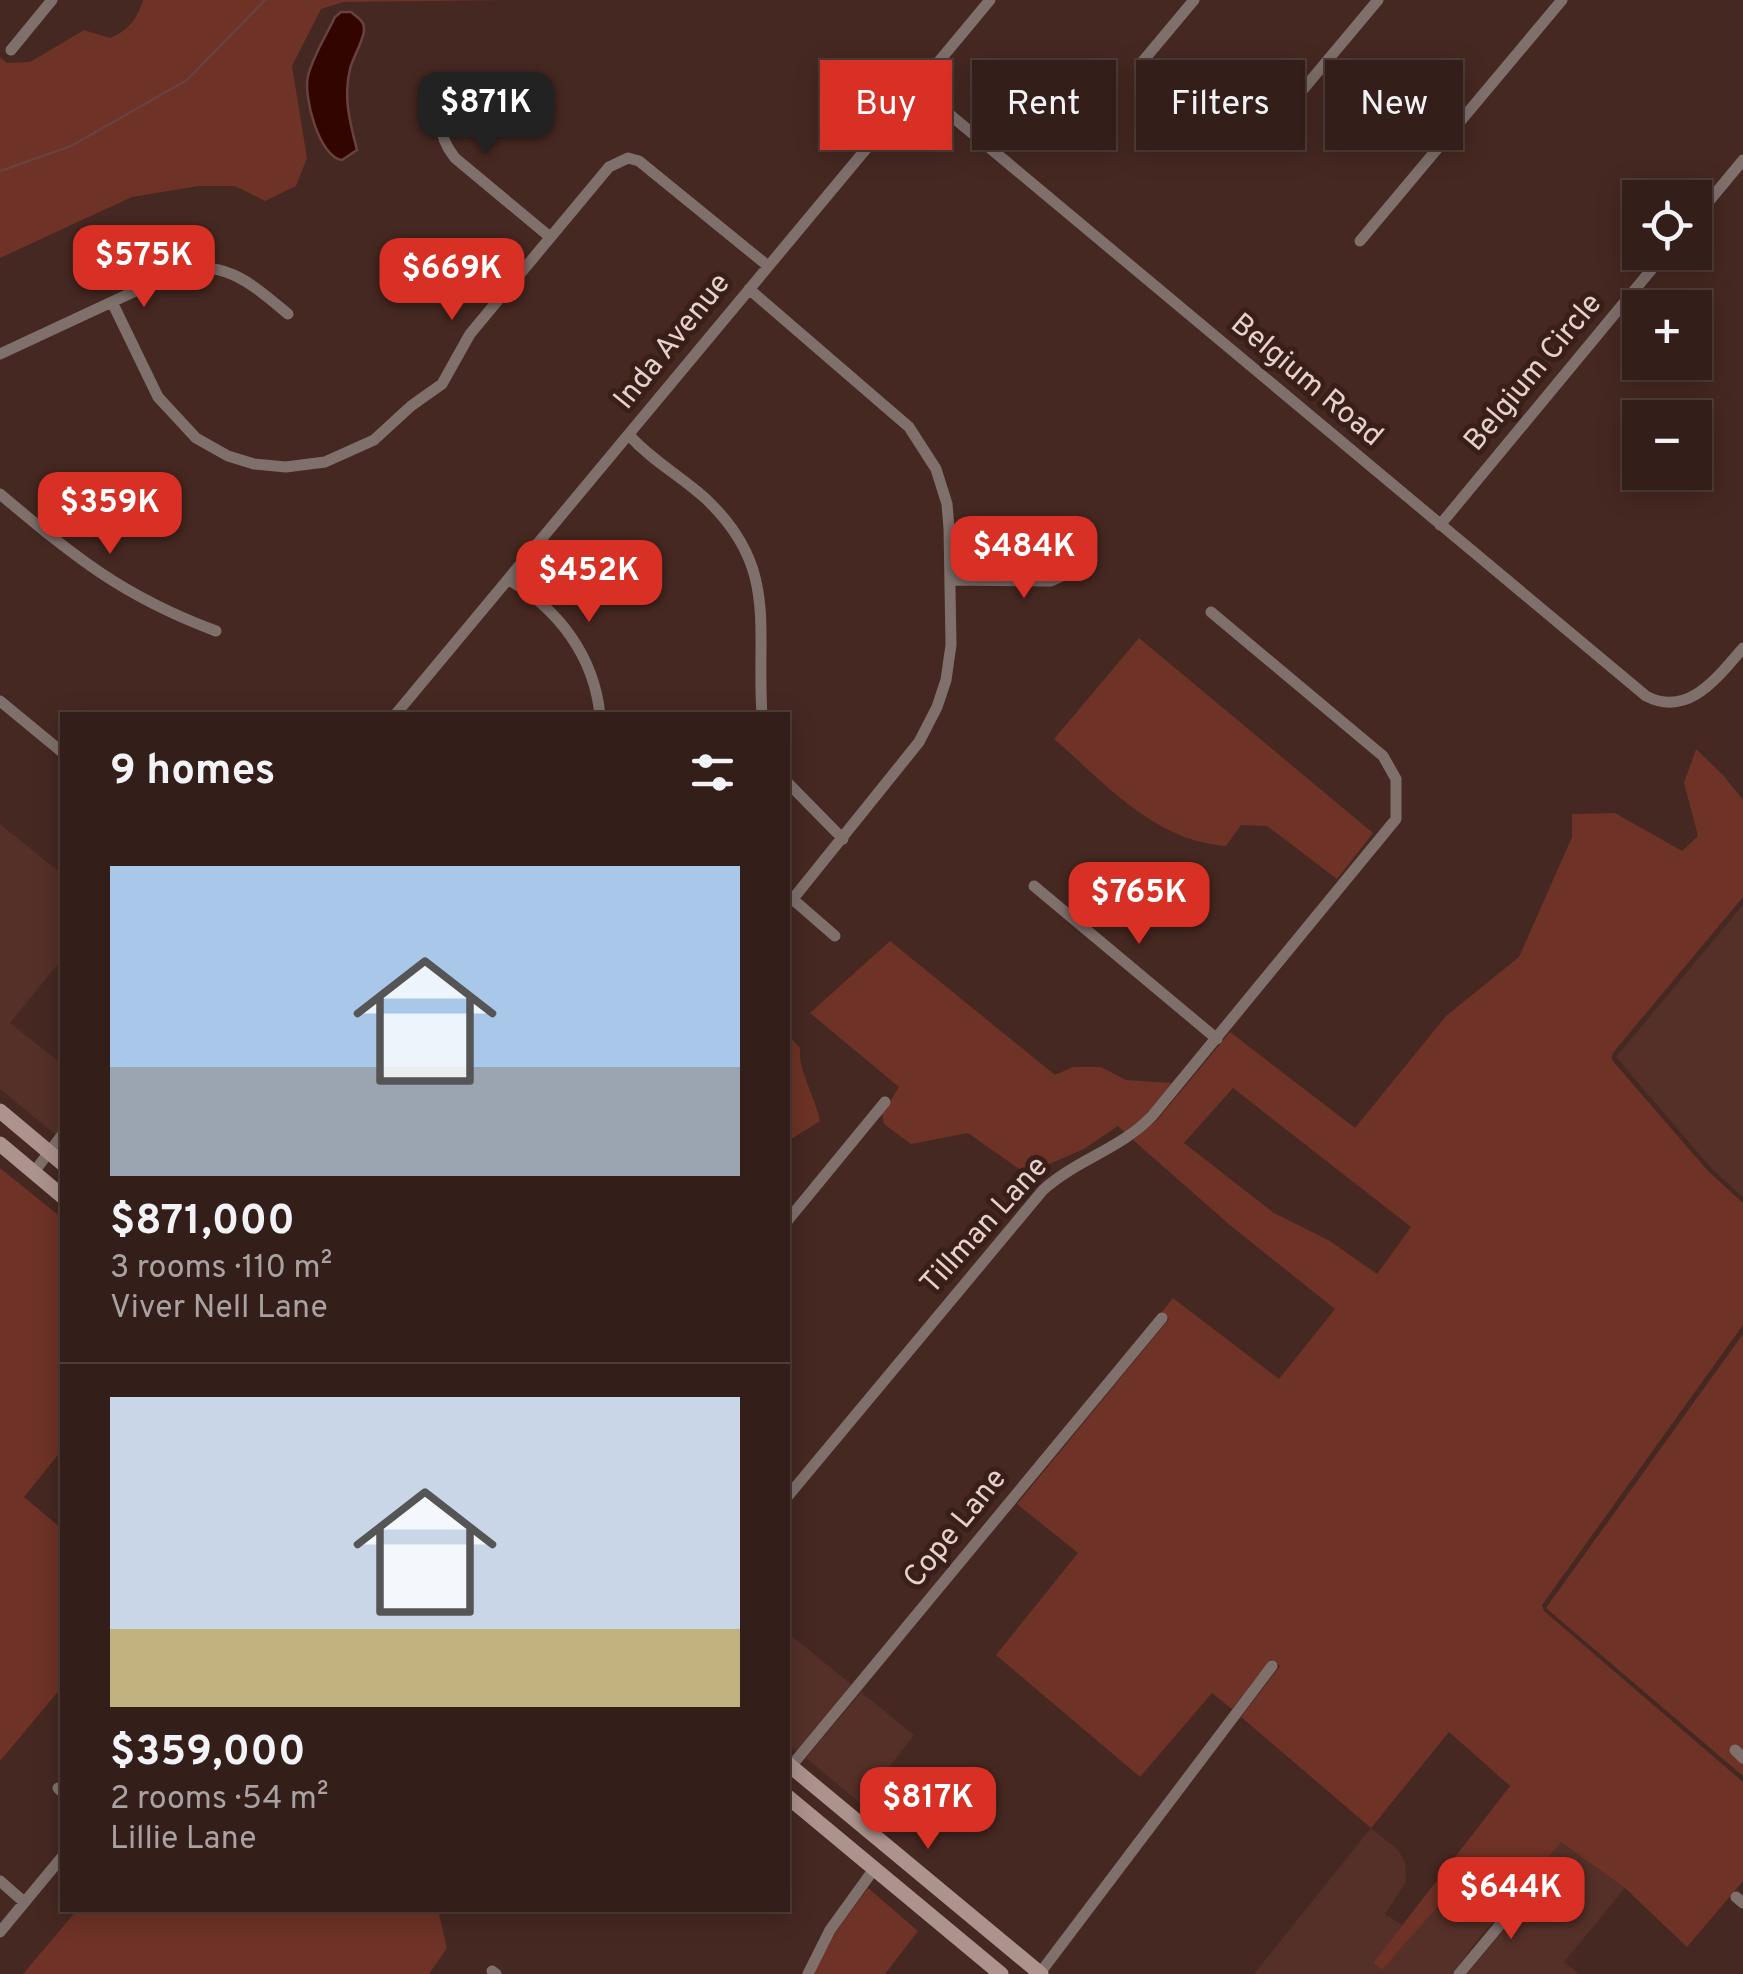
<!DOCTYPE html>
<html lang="en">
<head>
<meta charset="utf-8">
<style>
  :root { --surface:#341e19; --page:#3f2b26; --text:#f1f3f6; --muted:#a9a2a2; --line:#4e3c38; --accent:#d93025 }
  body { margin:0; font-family:Overpass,sans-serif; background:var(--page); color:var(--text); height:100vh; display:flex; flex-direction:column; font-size:38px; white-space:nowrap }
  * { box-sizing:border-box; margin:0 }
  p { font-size:32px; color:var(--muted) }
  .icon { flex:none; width:55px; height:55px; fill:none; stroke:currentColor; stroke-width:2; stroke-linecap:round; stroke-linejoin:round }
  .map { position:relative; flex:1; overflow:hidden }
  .details { position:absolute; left:60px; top:712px; width:730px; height:1200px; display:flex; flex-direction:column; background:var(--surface); border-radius:0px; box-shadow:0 5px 25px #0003,0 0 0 2px var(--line) }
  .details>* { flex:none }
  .guide { position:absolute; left:820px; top:60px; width:772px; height:90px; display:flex; gap:20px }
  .fabs { position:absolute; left:1622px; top:180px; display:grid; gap:20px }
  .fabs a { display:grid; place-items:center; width:90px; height:90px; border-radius:0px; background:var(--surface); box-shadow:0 5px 25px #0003,0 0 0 2px var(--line); font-size:50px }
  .price { position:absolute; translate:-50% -85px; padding:0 22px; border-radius:20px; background:var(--accent); color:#fff; font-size:32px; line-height:65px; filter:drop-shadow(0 2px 5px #0008) }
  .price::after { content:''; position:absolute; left:50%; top:60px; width:30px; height:22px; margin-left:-15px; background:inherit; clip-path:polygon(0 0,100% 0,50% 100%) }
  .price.current { background:#222; color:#fff }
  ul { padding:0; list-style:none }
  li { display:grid; align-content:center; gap:20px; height:530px; padding:0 50px }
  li+li { border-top:2px solid var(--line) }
  li span { display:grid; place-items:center; height:310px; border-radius:0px; color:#555 }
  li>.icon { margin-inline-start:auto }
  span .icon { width:180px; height:180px; fill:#fffc; stroke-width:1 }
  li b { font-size:42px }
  h2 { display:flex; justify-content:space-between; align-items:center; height:120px; padding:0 50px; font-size:42px }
  .tag { padding:0 35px; border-radius:0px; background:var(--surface); box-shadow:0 5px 25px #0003,0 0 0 2px var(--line); font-size:35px; line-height:90px }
  .tag.current { background:var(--accent); color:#fff }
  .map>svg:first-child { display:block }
  .built { fill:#543028 }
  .green { fill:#6e3226; fill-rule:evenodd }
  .water { fill:#320501; stroke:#68423e; stroke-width:2.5 }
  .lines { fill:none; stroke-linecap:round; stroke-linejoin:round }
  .stream { stroke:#68423e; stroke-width:2.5 }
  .street { stroke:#7f706c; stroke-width:11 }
  .secondary { stroke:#ac938d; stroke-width:15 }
  .labels { text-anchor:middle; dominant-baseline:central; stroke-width:10; stroke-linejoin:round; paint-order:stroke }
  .street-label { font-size:30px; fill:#e5d1cd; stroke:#3a1e18 }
</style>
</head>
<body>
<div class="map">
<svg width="1743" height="1974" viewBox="0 0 1743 1974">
  <rect width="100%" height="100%" fill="#452821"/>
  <path class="built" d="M 0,824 L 62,874 L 62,959 L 10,1023 L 62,1064 L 62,1124 L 56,1135 L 0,1089 Z
    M 1743,905 L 1743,1197 L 1712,1169 L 1616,1057 Z
    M 788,1633 L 852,1685 L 797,1751 L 788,1743 Z
    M 861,1692 L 914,1735 L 861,1804 L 806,1758 Z
    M 1371,1828 L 1398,1850 L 1405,1862 L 1406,1882 L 1385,1914 L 1402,1925 L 1373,1963 L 1382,1970 L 1448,1895 L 1489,1924 L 1561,1841 L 1625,1888 L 1564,1962 L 1579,1974 L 1467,1974 L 1508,1924 L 1550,1891 L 1542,1882 L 1485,1930 L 1452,1974 L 1254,1974 Z"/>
  <path class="green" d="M 143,0 L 513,0 L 343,2 L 321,9 L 292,66 L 307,158 L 296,186 L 265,201 L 235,186 L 198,186 L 132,197 L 0,258 L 0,57 L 7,63 L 30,62 L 84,30 L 110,38 C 128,31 138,18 143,0 Z
    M 1139,638 L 1373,833 L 1337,879 L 1267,826 L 1241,825 L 1226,846 C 1154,841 1106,784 1054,739 Z
    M 1696,749 L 1723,775 L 1743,800 L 1743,897 L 1612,1054 L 1612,1060 L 1708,1171 L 1743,1203 L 1743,1325 L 1542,1605 L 1544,1611 L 1743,1782 L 1743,1881 L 1687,1947 L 1626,1889 L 1561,1842 L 1489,1925 L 1448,1895 L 1382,1970 L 1373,1963 L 1510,1786 L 1449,1732 L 1371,1828 L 1241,1717 L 1280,1666 L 1271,1659 L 1232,1709 L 1212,1693 L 1140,1777 L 996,1655 L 1078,1553 L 1017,1504 L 1169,1319 L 1162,1312 L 1173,1298 L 1279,1379 L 1335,1309 L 1231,1226 L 1133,1140 L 1157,1120 L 1230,1032 L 1355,1128 L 1446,1016 L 1519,957 L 1572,837 L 1572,814 L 1615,813 L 1682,851 L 1698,836 L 1684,783 ZM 1233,1088 L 1411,1227 L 1377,1274 L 1330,1241 L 1274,1213 L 1184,1143 Z
    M 890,941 L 1055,1075 L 1073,1067 L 1101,1067 L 1126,1080 L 1172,1083 L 1142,1119 L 1124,1132 L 1118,1126 L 1084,1149 L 1026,1174 L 968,1133 L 911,1144 L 884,1124 L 882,1114 L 899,1087 L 810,1013 Z
    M 788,1035 L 800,1048 C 798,1071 815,1096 820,1121 L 788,1141 L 788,1053 L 791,1045 Z
    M 0,1168 L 62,1218 L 62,1450 L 24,1497 L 62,1529 L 62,1687 L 0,1761 Z
    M 1743,1334 L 1743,1776 L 1546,1608 Z
    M 868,1888 L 918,1931 L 885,1974 L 814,1974 L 835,1933 Z
    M 77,1910 L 438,1910 L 447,1948 L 429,1974 L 23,1974 Z"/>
  <path class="water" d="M 341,12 L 351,12 C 357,17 365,21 364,31 C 362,44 353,57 350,69 C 343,98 350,123 357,150 L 342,160 C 319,157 303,96 308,76 C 313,56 326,36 335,17 Z"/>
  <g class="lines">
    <path class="stream" d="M 0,171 L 71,146 L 187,80 L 265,0"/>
    <path class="street" d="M 11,50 L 52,0
      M 1143,61 L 1194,0
      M 503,80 L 473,81 L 455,88 C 436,112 436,134 455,158 L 550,237
      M 918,88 L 1646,696 C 1688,718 1717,678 1743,648
      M 1275,123 L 1378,0
      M 1695,218 L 1743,160
      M 1360,241 L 1562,0
      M 749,289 L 909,427 L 936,469 L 947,504 L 949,528 L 951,645 L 946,680 L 937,707 L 919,742 L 792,900
      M 112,302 L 158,397 L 196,438 L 228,456 L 254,464 L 286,467 L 325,462 L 374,440 L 411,406 L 442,384 L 470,334 L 609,167 L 628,158 L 639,161 L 768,266
      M 0,354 L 174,273 C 223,256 253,285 288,314
      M 629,435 C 652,461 681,476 706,499 C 779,568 756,626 762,715
      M 0,494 C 75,557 122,596 216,631
      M 1440,525 L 1666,252
      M 509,580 C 559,610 594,656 600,715
      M 951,580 L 1051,581 L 1084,566
      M 0,701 L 62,752
      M 395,715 L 990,0
      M 788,783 L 843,839
      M 1034,886 L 1217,1039
      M 789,896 L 835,936
      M 34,1172 L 62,1135
      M 788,1220 L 885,1102
      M 788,1496 L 1043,1190 C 1076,1160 1122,1148 1152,1116 L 1396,819 L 1396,779 L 1383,756 L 1211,612
      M 1735,1750 L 1743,1758
      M 788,1770 L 1162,1318
      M 58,1788 L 62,1792
      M 0,1881 L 24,1902
      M 1736,1897 L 1743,1903
      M 0,1932 L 62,1857
      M 492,1971 L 496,1974
      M 1040,1973 L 1272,1666
      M 808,1974 L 830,1930 L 874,1869
      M 1459,1974 L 1504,1920 L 1542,1889"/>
    <path class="secondary" d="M 0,1111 L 62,1163
      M 0,1144 L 62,1196
      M 788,1764 L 1041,1974
      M 788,1797 L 1001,1974"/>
  </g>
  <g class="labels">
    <g class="street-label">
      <text transform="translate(673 342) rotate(-51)">Inda Avenue</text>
      <text transform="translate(1534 373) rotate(-50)">Belgium Circle</text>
      <text transform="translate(1306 381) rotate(40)">Belgium Road</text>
      <text transform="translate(985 1226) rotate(-48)">Tillman Lane</text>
      <text transform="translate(956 1529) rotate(-51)">Cope Lane</text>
    </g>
  </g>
</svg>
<div class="fabs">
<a><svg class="icon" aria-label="locate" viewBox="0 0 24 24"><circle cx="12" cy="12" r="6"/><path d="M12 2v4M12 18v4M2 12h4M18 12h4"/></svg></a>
<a>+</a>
<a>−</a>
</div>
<b class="price current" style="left:486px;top:157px">$871K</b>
<b class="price" style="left:144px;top:310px">$575K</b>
<b class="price" style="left:452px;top:323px">$669K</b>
<b class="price" style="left:110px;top:557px">$359K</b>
<b class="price" style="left:1024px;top:601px">$484K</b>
<b class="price" style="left:589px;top:625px">$452K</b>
<b class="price" style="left:1139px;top:947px">$765K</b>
<b class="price" style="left:928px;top:1852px">$817K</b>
<b class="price" style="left:1511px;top:1942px">$644K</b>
<div class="guide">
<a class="tag current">Buy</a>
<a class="tag">Rent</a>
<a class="tag">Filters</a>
<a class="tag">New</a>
</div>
<section class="details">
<h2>9 homes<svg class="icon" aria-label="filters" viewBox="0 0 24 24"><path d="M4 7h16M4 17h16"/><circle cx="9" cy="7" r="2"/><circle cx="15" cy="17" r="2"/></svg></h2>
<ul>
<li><span style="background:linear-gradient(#a9c7e8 65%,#9aa5b1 0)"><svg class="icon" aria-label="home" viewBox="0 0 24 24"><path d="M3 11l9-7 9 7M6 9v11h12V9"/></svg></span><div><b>$871,000</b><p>3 rooms · 110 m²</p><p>Viver Nell Lane</p></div></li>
<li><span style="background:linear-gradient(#c9d6e8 75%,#c2b280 0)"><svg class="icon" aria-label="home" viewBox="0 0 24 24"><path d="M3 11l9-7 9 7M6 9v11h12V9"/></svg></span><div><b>$359,000</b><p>2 rooms · 54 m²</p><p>Lillie Lane</p></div></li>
</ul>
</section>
</div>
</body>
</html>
